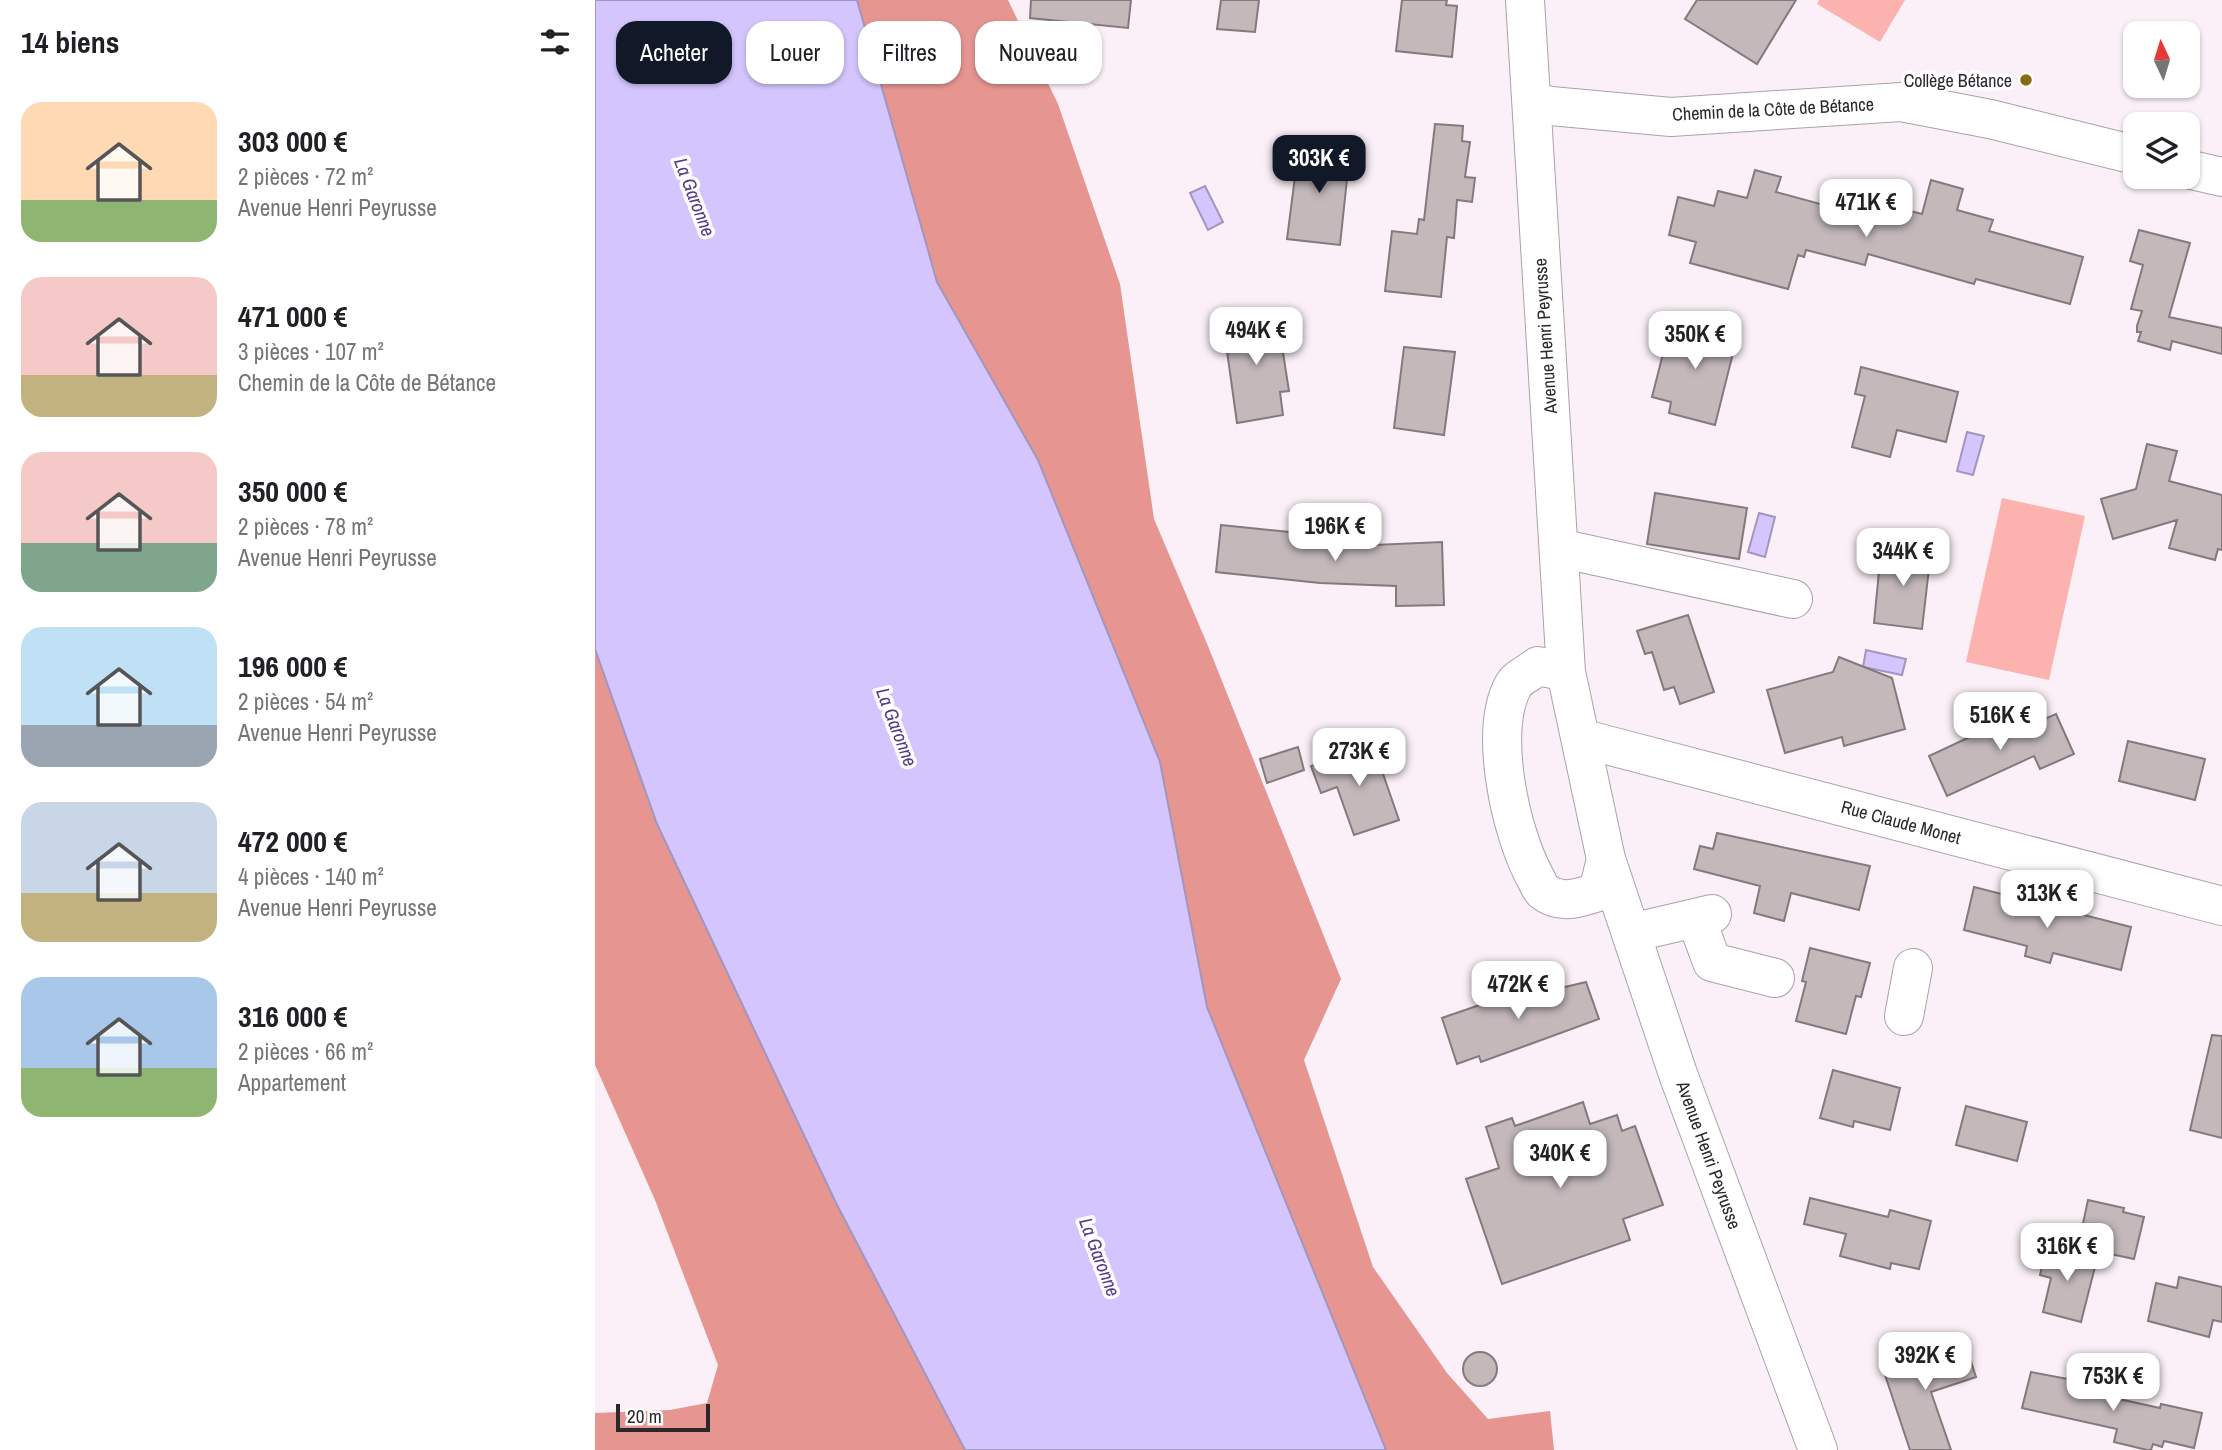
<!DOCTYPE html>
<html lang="fr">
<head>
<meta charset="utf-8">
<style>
  :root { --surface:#fff; --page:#f2f2f2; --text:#202124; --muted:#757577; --accent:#111827 }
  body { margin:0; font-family:"Archivo Narrow",sans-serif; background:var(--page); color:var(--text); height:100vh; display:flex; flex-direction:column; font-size:26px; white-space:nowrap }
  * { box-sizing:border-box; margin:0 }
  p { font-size:23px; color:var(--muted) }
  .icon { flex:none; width:38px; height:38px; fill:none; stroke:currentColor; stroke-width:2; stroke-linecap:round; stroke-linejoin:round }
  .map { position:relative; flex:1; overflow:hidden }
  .details { display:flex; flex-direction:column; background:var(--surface); width:595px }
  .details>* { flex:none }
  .top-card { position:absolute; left:21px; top:21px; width:665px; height:63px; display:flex; gap:14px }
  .needle { width:46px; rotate:356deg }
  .tools { position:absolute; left:1528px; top:21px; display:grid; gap:14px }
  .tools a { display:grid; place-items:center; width:77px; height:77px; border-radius:14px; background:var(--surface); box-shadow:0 2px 5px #0004; font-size:35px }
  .scale { position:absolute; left:21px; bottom:18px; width:94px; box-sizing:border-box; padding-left:7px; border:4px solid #2b272a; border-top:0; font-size:19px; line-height:24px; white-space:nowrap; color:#2b272a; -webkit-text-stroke:5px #fff; paint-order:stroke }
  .price { position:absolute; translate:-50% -60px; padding:0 16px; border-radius:14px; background:#fff; color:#222; font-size:23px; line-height:46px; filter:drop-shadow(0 2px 4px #0008) }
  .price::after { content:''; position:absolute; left:50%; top:42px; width:21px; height:16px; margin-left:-10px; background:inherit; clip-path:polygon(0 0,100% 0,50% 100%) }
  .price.active { background:var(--accent); color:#fff }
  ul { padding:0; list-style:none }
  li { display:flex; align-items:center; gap:21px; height:175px; padding:0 21px }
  li span { display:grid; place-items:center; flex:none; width:196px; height:140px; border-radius:21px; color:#555 }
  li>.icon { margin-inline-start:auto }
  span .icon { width:84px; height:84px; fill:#fffc; stroke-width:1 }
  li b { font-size:30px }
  h2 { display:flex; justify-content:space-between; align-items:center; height:84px; padding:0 21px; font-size:30px }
  .pill { padding:0 24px; border-radius:21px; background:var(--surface); box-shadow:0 2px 5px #0004; font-size:24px; line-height:63px }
  .pill.active { background:var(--accent); color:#fff }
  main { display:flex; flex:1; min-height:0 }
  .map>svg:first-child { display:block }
  .green { fill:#fcb2ae }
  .forest { fill:#e69591 }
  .water { fill:#d4c5fe; stroke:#a196be; stroke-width:2 }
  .building { fill:#c4b8bb; stroke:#84797c; stroke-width:2 }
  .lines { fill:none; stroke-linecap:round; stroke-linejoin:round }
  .minor-casing { stroke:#aba1a8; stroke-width:40 }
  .minor { stroke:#fff; stroke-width:38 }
  .poi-dot { fill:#8a6b0b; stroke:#fff; stroke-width:2.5 }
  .labels { text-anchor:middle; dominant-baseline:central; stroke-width:7; stroke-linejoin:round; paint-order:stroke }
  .poi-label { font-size:18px; fill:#2b272a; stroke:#fff; text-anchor:end }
  .street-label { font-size:18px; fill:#2b272a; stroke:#fff }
  .water-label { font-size:19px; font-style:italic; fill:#55398a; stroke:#fff }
</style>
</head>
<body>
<main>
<section class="details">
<h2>14 biens<svg class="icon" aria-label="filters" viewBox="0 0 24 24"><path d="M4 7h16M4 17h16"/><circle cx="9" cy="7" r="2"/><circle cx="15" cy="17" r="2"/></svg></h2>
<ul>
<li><span style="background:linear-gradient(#ffd9b3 70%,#8fb573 0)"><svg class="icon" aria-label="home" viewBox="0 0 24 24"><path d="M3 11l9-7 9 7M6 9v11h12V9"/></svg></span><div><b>303 000 €</b><p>2 pièces · 72 m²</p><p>Avenue Henri Peyrusse</p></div></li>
<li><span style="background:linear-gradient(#f6c9c9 70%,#c2b280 0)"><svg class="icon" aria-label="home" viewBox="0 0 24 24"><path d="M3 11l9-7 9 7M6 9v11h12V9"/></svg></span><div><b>471 000 €</b><p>3 pièces · 107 m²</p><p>Chemin de la Côte de Bétance</p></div></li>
<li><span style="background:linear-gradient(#f6c9c9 65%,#7fa58c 0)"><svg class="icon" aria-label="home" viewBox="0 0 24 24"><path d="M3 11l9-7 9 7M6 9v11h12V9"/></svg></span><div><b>350 000 €</b><p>2 pièces · 78 m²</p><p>Avenue Henri Peyrusse</p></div></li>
<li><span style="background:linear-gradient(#bfe0f5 70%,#9aa5b1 0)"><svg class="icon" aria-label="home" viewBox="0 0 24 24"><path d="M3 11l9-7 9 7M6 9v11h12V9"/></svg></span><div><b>196 000 €</b><p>2 pièces · 54 m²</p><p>Avenue Henri Peyrusse</p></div></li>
<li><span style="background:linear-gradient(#c9d6e8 65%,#c2b280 0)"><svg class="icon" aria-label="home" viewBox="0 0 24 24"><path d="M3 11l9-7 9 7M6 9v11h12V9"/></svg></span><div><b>472 000 €</b><p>4 pièces · 140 m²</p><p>Avenue Henri Peyrusse</p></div></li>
<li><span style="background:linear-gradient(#a9c7e8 65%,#8fb573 0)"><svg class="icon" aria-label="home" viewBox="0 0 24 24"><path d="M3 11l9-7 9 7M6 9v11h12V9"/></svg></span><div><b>316 000 €</b><p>2 pièces · 66 m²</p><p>Appartement</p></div></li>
</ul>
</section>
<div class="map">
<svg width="1627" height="1450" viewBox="0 0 1627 1450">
  <rect width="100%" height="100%" fill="#fbf0f7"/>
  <path class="green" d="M 1224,0 L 1310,0 L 1285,42 L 1222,4 Z
    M 1407,498 L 1490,516 L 1454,680 L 1371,662 Z"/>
  <path class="forest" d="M 262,0 L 413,0 L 463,104 L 525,284 L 559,519 L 613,646 L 746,979 L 709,1060 L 778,1267 L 852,1373 L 893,1419 L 955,1411 L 959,1450 L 791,1450 L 612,1007 L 565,762 L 443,460 L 342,282 Z
    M 0,649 L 62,824 L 241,1203 L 370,1450 L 0,1450 L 0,1413 L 75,1410 L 112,1403 L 123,1365 L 60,1200 L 0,1065 Z"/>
  <path class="water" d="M 0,0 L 262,0 L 342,282 L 443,460 L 565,762 L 612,1007 L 791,1450 L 370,1450 L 241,1203 L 62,824 L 0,649 Z
    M 610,186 L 628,222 L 613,230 L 595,193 Z
    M 1372,432 L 1389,436 L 1378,475 L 1362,471 Z
    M 1164,513 L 1180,517 L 1170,557 L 1153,552 Z
    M 1271,650 L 1311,659 L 1307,675 L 1268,667 Z"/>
  <path class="building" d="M 436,0 L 536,0 L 533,28 L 435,18 Z
    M 626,0 L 664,0 L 660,32 L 622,29 Z
    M 807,0 L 852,0 L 851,5 L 862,6 L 857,57 L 801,51 Z
    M 1102,0 L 1201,0 L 1162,64 L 1090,19 Z
    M 840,124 L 868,126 L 867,141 L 875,142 L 870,177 L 880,178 L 877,202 L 862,200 L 859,238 L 852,237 L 846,297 L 790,291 L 797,231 L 822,234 L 824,219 L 829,220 Z
    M 704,145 L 755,151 L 745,245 L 692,239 Z
    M 1160,170 L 1186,177 L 1181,192 L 1262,214 L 1266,198 L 1327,214 L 1336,180 L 1368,189 L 1362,210 L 1398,220 L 1394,231 L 1488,257 L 1475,304 L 1381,279 L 1379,284 L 1273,254 L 1270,265 L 1211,250 L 1209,257 L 1203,255 L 1193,289 L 1095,263 L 1101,242 L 1074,235 L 1083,197 L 1119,206 L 1123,191 L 1152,198 Z
    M 1544,230 L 1595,243 L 1574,317 L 1627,328 L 1627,354 L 1577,341 L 1575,350 L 1543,341 L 1546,332 L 1542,332 L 1542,326 L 1547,311 L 1536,309 L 1548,265 L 1535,261 Z
    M 682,314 L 694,391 L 685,392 L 688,415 L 642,423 L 628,322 Z
    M 1096,321 L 1143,333 L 1120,425 L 1074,413 L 1076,402 L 1057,397 L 1075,326 L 1094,331 Z
    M 809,347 L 860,352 L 849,435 L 799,428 Z
    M 1266,367 L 1363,392 L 1351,442 L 1302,430 L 1295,457 L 1257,447 L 1270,396 L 1260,394 Z
    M 1552,444 L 1582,451 L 1574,481 L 1627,495 L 1627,550 L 1623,549 L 1620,560 L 1574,548 L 1582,520 L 1518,539 L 1506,499 L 1541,489 Z
    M 1060,493 L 1152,508 L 1144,559 L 1052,544 Z
    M 626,525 L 704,533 L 703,539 L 756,541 L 756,546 L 847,542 L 849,605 L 801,606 L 801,586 L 725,583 L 621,572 Z
    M 1299,546 L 1336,551 L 1327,629 L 1279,623 L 1285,561 L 1297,562 Z
    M 1093,615 L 1119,692 L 1085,704 L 1079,687 L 1069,690 L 1057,652 L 1050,654 L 1042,631 Z
    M 1244,657 L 1297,678 L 1310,729 L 1249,746 L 1247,737 L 1190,753 L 1172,690 L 1238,672 Z
    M 1461,714 L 1479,754 L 1445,769 L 1439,756 L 1352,796 L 1334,756 L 1394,728 L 1398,718 L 1426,729 Z
    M 1533,741 L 1610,759 L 1600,800 L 1524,781 Z
    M 778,745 L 804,820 L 759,835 L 742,787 L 726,793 L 716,766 Z
    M 703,747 L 709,770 L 672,783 L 665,759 Z
    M 1122,833 L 1275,866 L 1264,910 L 1196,893 L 1189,921 L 1159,913 L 1165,886 L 1099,869 L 1105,846 L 1118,849 Z
    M 1379,887 L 1536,927 L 1526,970 L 1458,953 L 1455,963 L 1430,956 L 1432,946 L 1369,930 Z
    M 1215,948 L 1275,963 L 1266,997 L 1261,996 L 1251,1034 L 1201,1021 L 1211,982 L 1207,981 Z
    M 991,982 L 1004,1019 L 886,1062 L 884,1056 L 862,1064 L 847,1018 L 946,984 L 949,992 Z
    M 1617,1035 L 1627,1036 L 1627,1138 L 1595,1130 Z
    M 1238,1070 L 1305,1088 L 1295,1130 L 1259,1121 L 1258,1127 L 1225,1118 Z
    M 988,1102 L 995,1124 L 1022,1115 L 1027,1131 L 1040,1126 L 1068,1205 L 1028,1219 L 1035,1240 L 907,1284 L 871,1179 L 904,1168 L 891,1127 L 917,1118 L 920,1126 Z
    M 1371,1106 L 1432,1122 L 1422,1161 L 1361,1145 Z
    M 1215,1198 L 1293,1217 L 1295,1210 L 1336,1221 L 1324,1269 L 1296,1263 L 1295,1269 L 1245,1256 L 1251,1234 L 1209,1224 Z
    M 1493,1200 L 1529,1208 L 1528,1212 L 1549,1217 L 1539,1259 L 1483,1247 Z
    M 1452,1246 L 1502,1259 L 1486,1322 L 1448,1312 L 1456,1278 L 1445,1275 Z
    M 1584,1277 L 1627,1287 L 1627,1322 L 1618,1320 L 1614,1337 L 1553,1321 L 1561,1283 L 1582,1288 Z
    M 1340,1345 L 1344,1356 L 1371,1346 L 1381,1377 L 1336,1392 L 1356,1450 L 1315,1450 L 1286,1363 Z
    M868 1369a17 17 0 1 1 34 0a17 17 0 1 1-34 0Z
    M 1436,1372 L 1494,1383 L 1492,1392 L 1565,1408 L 1566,1404 L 1607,1413 L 1599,1448 L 1569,1441 L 1567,1447 L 1558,1444 L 1556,1450 L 1552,1450 L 1519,1442 L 1522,1429 L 1427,1408 Z"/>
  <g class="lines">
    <defs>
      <path id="minor" d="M 930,0 L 971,672 L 1011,859 L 1083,1074 L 1223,1450
        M 937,101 L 956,106 L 1076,117 L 1306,102 L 1395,119 L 1540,155
        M 1592,169 L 1627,177
        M 964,548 L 1198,599
        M 971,672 L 943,666 C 936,672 922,678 918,686 C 893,731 916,834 940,877 C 942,881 945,888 948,891 C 965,905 985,898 1003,892 L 1011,859
        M 985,738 L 1627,906
        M 1101,918 L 1117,962 L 1180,978
        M 1036,933 L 1117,914
        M 1309,1016 L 1318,968"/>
    </defs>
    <use href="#minor" class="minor-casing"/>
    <use href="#minor" class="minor"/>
  </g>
  <circle class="poi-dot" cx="1431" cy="80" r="7"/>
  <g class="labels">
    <g class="poi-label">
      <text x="1417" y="80">Collège Bétance</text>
    </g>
    <g class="street-label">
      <text transform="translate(1178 109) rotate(-3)">Chemin de la Côte de Bétance</text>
      <text transform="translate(950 336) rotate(-94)">Avenue Henri Peyrusse</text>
      <text transform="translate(1306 822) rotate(15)">Rue Claude Monet</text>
      <text transform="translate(1114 1155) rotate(70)">Avenue Henri Peyrusse</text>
    </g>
    <g class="water-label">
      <text transform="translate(100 197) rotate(69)">La Garonne</text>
      <text transform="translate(302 727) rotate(69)">La Garonne</text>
      <text transform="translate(505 1257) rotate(69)">La Garonne</text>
    </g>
  </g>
</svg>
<div class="tools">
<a><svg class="needle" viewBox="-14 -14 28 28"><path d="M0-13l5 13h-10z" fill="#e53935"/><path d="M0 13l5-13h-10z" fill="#757577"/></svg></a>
<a><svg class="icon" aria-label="layers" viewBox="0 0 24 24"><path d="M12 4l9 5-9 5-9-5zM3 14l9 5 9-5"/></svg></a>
</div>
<div class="scale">20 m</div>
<b class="price active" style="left:724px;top:195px">303K €</b>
<b class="price" style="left:1271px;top:239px">471K €</b>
<b class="price" style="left:661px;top:367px">494K €</b>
<b class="price" style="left:1100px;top:371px">350K €</b>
<b class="price" style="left:740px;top:563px">196K €</b>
<b class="price" style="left:1308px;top:588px">344K €</b>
<b class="price" style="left:1405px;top:752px">516K €</b>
<b class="price" style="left:764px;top:788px">273K €</b>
<b class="price" style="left:1452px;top:930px">313K €</b>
<b class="price" style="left:923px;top:1021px">472K €</b>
<b class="price" style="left:965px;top:1190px">340K €</b>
<b class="price" style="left:1472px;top:1283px">316K €</b>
<b class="price" style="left:1330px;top:1392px">392K €</b>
<b class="price" style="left:1518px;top:1413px">753K €</b>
<div class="top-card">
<a class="pill active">Acheter</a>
<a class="pill">Louer</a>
<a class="pill">Filtres</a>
<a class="pill">Nouveau</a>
</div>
</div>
</main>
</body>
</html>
